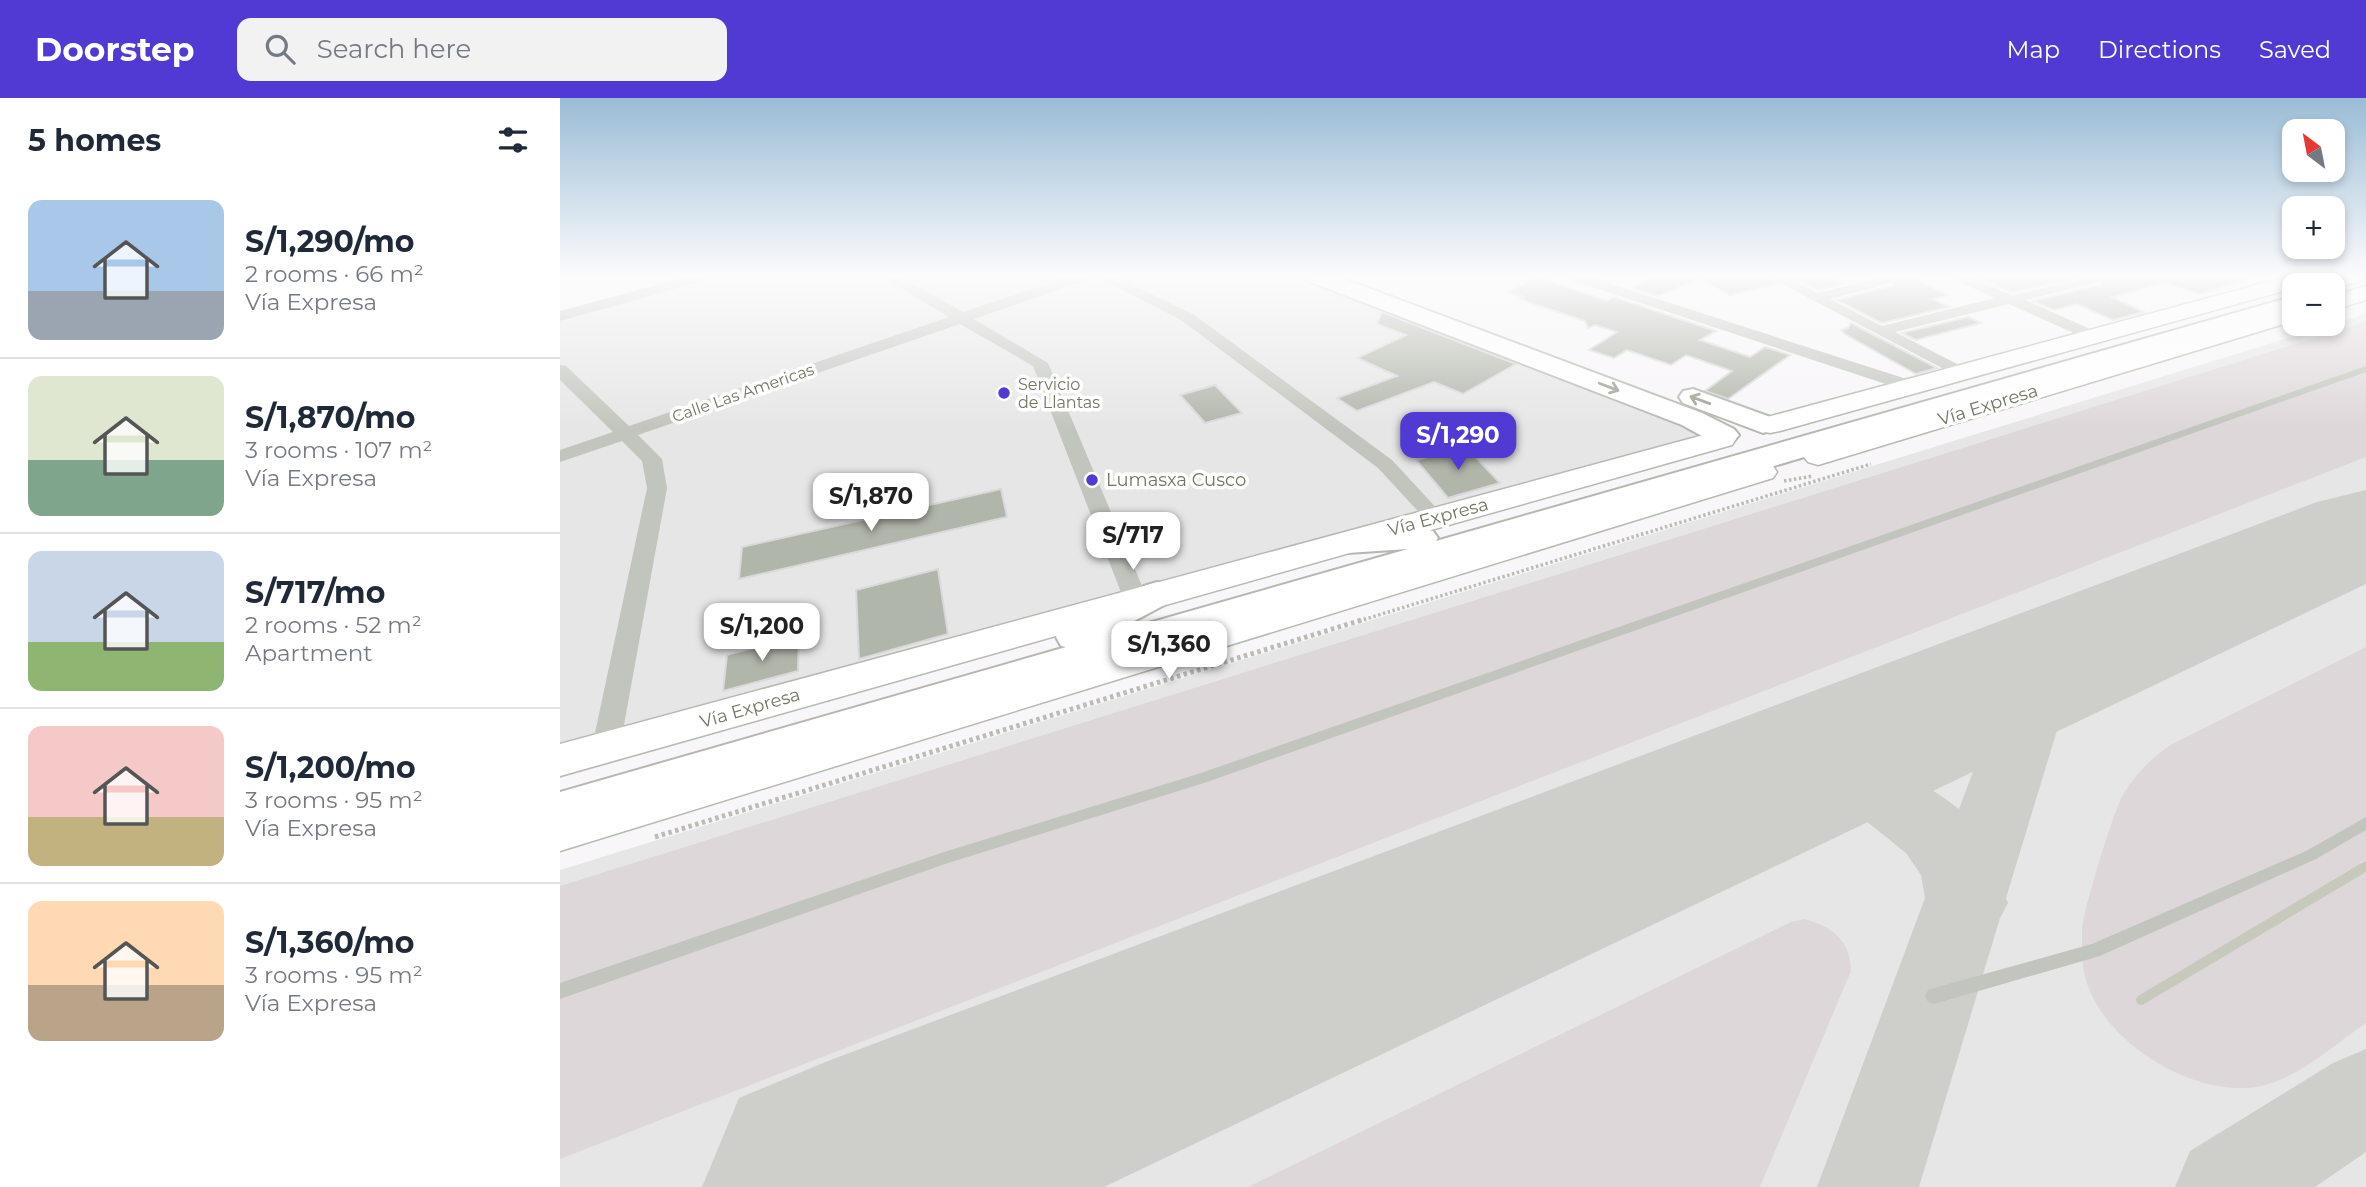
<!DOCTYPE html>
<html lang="en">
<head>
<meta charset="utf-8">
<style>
  :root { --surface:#fff; --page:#f2f2f3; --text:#1f2937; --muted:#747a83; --line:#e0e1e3; --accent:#5139d4 }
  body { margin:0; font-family:Montserrat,sans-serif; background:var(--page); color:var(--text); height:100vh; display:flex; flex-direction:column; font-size:26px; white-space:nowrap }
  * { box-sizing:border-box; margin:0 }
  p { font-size:23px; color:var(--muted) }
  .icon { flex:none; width:38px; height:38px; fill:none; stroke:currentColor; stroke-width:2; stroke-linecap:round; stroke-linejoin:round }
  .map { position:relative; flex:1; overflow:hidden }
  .drawer { display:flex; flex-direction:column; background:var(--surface); width:560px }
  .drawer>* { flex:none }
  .needle { width:46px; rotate:328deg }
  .tools { position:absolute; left:1722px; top:21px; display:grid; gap:14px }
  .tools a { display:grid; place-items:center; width:63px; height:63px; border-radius:14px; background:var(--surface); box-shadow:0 4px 10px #0003; font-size:35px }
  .price { position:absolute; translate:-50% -60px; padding:0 16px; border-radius:14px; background:#fff; color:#222; font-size:23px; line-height:46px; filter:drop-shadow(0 2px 4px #0008) }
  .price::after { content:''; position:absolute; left:50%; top:42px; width:21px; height:16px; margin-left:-10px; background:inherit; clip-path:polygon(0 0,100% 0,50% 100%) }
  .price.current { background:var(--accent); color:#fff }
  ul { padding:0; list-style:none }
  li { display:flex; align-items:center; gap:21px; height:175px; padding:0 28px }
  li+li { border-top:2px solid var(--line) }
  li span { display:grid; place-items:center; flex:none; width:196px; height:140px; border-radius:14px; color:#555 }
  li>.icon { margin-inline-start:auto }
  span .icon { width:84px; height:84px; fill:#fffc; stroke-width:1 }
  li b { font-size:30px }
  h2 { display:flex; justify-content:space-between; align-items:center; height:84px; padding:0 28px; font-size:30px }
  header { display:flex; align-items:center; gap:42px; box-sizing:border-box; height:98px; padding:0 35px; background:var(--accent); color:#fff }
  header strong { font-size:33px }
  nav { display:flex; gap:38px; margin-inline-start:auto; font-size:24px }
  .search { width:490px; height:63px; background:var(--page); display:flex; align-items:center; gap:18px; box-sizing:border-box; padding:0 24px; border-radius:14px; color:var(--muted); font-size:26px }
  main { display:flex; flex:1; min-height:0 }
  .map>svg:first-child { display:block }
  .built { fill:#e7e6e6 }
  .green { fill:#ded7da }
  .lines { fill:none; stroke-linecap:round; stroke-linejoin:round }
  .stream-far1 { stroke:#c6c9bb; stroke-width:8 }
  .stream { stroke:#c6c9bb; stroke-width:10 }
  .taxiway { fill:#cecfca; fill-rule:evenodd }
  .runway { fill:#cecfca; fill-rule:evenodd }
  .building { fill:#b1b6aa; stroke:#d9d8da; stroke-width:2 }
  .secondary-casing { stroke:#b6bab0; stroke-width:3 }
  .primary-casing { stroke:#b5b8af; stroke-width:4 }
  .path-far2 { stroke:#babcb6; stroke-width:2.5; stroke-dasharray:2.5 2.5; stroke-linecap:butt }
  .path-far1 { stroke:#babcb6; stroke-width:3.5; stroke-dasharray:2.5 2.5; stroke-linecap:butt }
  .path { stroke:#babcb6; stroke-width:5; stroke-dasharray:3.5 3.5; stroke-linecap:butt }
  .lane { fill:#c2c5bd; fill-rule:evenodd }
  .street { fill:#c2c5bd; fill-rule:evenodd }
  .secondary { fill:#fff; fill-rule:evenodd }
  .primary { fill:#fff; fill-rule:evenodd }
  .oneway { stroke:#9ba090 }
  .poi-dot { fill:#5139d4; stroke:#fff; stroke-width:2.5 }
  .labels { text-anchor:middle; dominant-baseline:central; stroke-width:7; stroke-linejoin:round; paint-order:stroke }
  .far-poi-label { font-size:16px; fill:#707861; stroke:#fff; text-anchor:start }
  .far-street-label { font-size:16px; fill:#707861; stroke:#fff }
  .street-label { font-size:18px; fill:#707861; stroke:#fff }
  .poi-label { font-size:18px; fill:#707861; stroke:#fff; text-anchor:start }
</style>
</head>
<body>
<header>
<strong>Doorstep</strong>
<div class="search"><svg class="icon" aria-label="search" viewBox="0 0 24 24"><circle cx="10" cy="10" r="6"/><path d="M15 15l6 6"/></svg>Search here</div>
<nav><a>Map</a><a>Directions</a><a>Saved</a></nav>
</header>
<main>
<section class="drawer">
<h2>5 homes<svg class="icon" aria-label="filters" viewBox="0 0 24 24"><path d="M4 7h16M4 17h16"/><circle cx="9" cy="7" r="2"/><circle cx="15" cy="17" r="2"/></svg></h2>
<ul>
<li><span style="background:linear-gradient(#a9c7e8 65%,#9aa5b1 0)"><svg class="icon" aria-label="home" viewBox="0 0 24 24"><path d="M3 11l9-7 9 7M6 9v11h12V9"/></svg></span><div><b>S/1,290/mo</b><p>2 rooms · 66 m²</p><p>Vía Expresa</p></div></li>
<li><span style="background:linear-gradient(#dfe7d0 60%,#7fa58c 0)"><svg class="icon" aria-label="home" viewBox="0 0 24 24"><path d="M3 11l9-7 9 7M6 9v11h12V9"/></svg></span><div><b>S/1,870/mo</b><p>3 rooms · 107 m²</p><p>Vía Expresa</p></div></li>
<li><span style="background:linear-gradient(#c9d6e8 65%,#8fb573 0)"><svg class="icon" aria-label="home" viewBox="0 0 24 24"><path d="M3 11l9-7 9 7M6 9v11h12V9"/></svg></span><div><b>S/717/mo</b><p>2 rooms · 52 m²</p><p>Apartment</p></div></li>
<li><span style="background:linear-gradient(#f6c9c9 65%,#c2b280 0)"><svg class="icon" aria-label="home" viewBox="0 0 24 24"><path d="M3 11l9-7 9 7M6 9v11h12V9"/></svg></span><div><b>S/1,200/mo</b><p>3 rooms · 95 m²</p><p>Vía Expresa</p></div></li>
<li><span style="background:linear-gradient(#ffd9b3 60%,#b9a48a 0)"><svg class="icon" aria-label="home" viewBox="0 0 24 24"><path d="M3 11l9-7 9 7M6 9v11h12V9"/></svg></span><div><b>S/1,360/mo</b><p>3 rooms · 95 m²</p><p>Vía Expresa</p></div></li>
</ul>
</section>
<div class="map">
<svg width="1806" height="1089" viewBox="0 0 1806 1089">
  <rect width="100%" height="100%" fill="#f8f6f8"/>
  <path class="built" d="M 138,178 L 779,178 L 1135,310 L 1163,350 L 0,680 L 0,217 Z
    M 1806,216 L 1806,1089 L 0,1089 L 0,772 Z"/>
  <path class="green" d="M 1806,224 L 1806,359 L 0,1061 L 0,788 Z
    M 1806,549 L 1806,925 C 1774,947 1740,979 1702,988 C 1634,1003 1533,940 1523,869 C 1522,858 1522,844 1522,832 C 1523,814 1554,710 1564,695 C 1577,675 1591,660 1612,646 Z
    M 1244,821 C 1272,828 1291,843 1291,873 L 1200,1089 L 688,1089 L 1231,824 Z"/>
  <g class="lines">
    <path class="stream-far1" d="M 1801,771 L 1806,768"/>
    <path class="stream" d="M 1581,902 L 1803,770"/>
    <path class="taxiway" d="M 1484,548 L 1507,554 L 1516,570 L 1446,800 L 1448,805 L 1440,820 L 1359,1089 L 1257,1089 L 1365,800 L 1361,777 L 1346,755 L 1306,723 L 1234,685 L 1223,666 L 1234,647 C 1241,644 1252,639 1260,639 C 1290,640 1374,691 1399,711 L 1452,570 L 1461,554 Z
      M 1806,951 L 1806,1054 L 1755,1089 L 1615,1089 L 1630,1053 L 1773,965 Z"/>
    <path class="runway" d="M 1806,392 L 1806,486 L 544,1089 L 142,1089 L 179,1000 L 268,963 L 1757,404 Z"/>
  </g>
  <path class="building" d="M 1096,178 L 1205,178 L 1216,186 L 1170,197 L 1139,180 L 1098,198 L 1072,190 Z
    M 1229,178 L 1265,178 L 1283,186 L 1258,192 Z
    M 1413,178 L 1528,178 L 1452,194 Z
    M 1541,178 L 1685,178 L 1685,182 L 1638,196 L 1605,184 L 1552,199 L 1584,214 L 1553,222 L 1517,206 L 1494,212 L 1473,203 L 1540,187 L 1544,181 Z
    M 978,179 L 1047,203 L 1054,199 L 1156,233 L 1140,242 L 1190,259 L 1205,249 L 1230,257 L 1168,301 L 1145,293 L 1172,273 L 1126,257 L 1111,267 L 1067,252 L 1054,260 L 1029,252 L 1057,234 L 1035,227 L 1028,230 L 1025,223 L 960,201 L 964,199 L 948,194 Z
    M 1350,179 L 1388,197 L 1373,201 L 1389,209 L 1322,225 L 1277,202 L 1332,188 L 1335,182 Z
    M 822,214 L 956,266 L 903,296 L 874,284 L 797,313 L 777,300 L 837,278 L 797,260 L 846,237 L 817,226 Z
    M 1408,219 L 1421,225 L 1356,242 L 1342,235 Z
    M 1291,225 L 1377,270 L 1356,276 L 1285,236 L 1281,232 L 1288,230 Z
    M 655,287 L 682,315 L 645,325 L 620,297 Z
    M 906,349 L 940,385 L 888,400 L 856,362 Z
    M 441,391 L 447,419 L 179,481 L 182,449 Z
    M 378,471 L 388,536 L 299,561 L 296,492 Z
    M 239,538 L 238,573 L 163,593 L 167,557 Z"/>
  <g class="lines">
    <defs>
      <path id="secondary" d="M 1730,178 L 1764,178 L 1761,183 L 1734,187 L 1734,190 L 1220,333 L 1210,335 L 1200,333 L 1196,327 L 1200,321 Z
        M 1806,188 L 1806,202 L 1773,212 L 1773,198 Z
        M 1734,209 L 1734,223 L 1268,364 L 1258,367 L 1248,364 L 1243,358 L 1248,352 Z
        M 1162,332 L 1172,335 L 1176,341 L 1172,347 L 0,678 L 0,646 Z
        M 1202,365 L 1213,368 L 1217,374 L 1213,380 L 0,753 L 0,717 Z"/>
      <path id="primary" d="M 745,178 L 776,178 L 1142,315 L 1174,331 L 1179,337 L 1174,343 C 1155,348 1139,336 1122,327 L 748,183 Z
        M 1767,178 L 1803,178 L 1800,183 L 1773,190 L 1773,187 L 1745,187 L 1749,182 Z
        M 1734,198 L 1734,213 L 0,730 L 0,694 L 506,549 L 501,548 L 496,539 L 501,530 L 584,488 L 597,484 L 610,488 L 615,496 L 610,504 L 550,536 L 848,451 L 787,455 L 775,452 L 770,445 L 775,438 L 861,430 L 873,433 L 878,440 L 876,443 Z
        M 1133,291 L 1213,320 L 1218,326 L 1213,332 L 1203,335 L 1123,305 L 1119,299 L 1123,293 Z"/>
    </defs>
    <use href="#secondary" class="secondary-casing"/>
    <use href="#primary" class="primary-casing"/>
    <path class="path-far2" d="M 1738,235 L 1769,226"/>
    <path class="path-far1" d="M 1224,383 L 1253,378
      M 799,523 L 1311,366"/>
    <path class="path" d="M 95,739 L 805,521"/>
    <path class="lane" d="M 1806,268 L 1806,274 L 647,684 L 385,766 L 0,901 L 0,885 L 384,754 L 638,676 Z
      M 1806,719 L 1806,732 L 1756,761 L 1540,858 L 1374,906 L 1368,904 L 1365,898 L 1368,892 L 1374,890 L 1532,846 L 1746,753 Z"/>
    <path class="street" d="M 130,178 L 152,178 L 150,181 L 0,223 L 0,213 Z
      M 321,178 L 338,178 L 403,214 L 511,178 L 531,178 L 529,181 L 414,221 L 488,265 L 588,502 L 584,507 L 576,509 L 568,507 L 564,502 L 473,268 L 400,226 L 78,337 L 102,361 L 107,390 L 60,649 L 56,656 L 46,659 L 36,656 L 32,649 L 87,390 L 82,363 L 62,343 L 0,364 L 0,352 L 53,334 L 0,282 L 0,267 L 6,268 L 69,328 L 389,219 Z
      M 535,178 L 553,178 L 633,216 L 832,362 L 882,416 L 886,420 L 882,424 L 868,424 L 818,370 L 621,222 Z
      M 1006,178 L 1026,178 L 1356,284 L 1359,288 L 1350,293 L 1344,292 L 1008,181 Z
      M 1207,178 L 1224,178 L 1258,195 L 1326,178 L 1331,179 L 1333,182 L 1331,185 L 1270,201 L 1322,228 L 1435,200 L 1392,181 L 1390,178 L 1408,178 L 1452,197 L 1538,178 L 1541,181 L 1539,184 L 1465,202 L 1539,235 L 1541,238 L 1539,241 L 1527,241 L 1449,206 L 1335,234 L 1405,270 L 1408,274 L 1405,278 L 1399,279 Z"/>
    <use href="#secondary" class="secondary"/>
    <use href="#primary" class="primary"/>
  </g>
  <defs><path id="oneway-shaft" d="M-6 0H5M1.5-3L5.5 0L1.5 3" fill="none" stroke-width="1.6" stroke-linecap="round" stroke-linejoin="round" transform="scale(1.75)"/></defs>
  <g class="oneway">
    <use href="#oneway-shaft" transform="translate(1049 289) rotate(21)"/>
    <use href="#oneway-shaft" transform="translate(1140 302) rotate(-160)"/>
  </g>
  <linearGradient id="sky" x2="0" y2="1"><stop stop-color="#9abcd6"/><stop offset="0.54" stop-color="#fcfbfc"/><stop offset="1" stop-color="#fcfbfc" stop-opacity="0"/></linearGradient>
  <rect width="1806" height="330" fill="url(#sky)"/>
  <g class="poi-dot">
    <circle cx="444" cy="295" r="7"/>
    <circle cx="532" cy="382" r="7"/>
  </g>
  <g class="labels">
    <g class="far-poi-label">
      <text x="458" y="286">Servicio<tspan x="458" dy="18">de Llantas</tspan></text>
    </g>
    <g class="far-street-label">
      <text transform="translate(183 295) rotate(-19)">Calle Las Americas</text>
    </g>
    <g class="street-label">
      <text transform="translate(1428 307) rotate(-17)">Vía Expresa</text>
      <text transform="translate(878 419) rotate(-15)">Vía Expresa</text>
      <text transform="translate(190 610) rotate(-16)">Vía Expresa</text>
    </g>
    <g class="poi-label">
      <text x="546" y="382">Lumasxa Cusco</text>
    </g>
  </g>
</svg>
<div class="tools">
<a><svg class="needle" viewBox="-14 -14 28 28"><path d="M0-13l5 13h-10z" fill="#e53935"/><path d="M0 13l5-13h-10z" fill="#747a83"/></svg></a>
<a>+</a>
<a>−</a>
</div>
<b class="price current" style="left:898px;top:374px">S/1,290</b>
<b class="price" style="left:311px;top:435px">S/1,870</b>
<b class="price" style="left:573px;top:474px">S/717</b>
<b class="price" style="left:202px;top:565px">S/1,200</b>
<b class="price" style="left:609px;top:583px">S/1,360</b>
</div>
</main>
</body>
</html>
